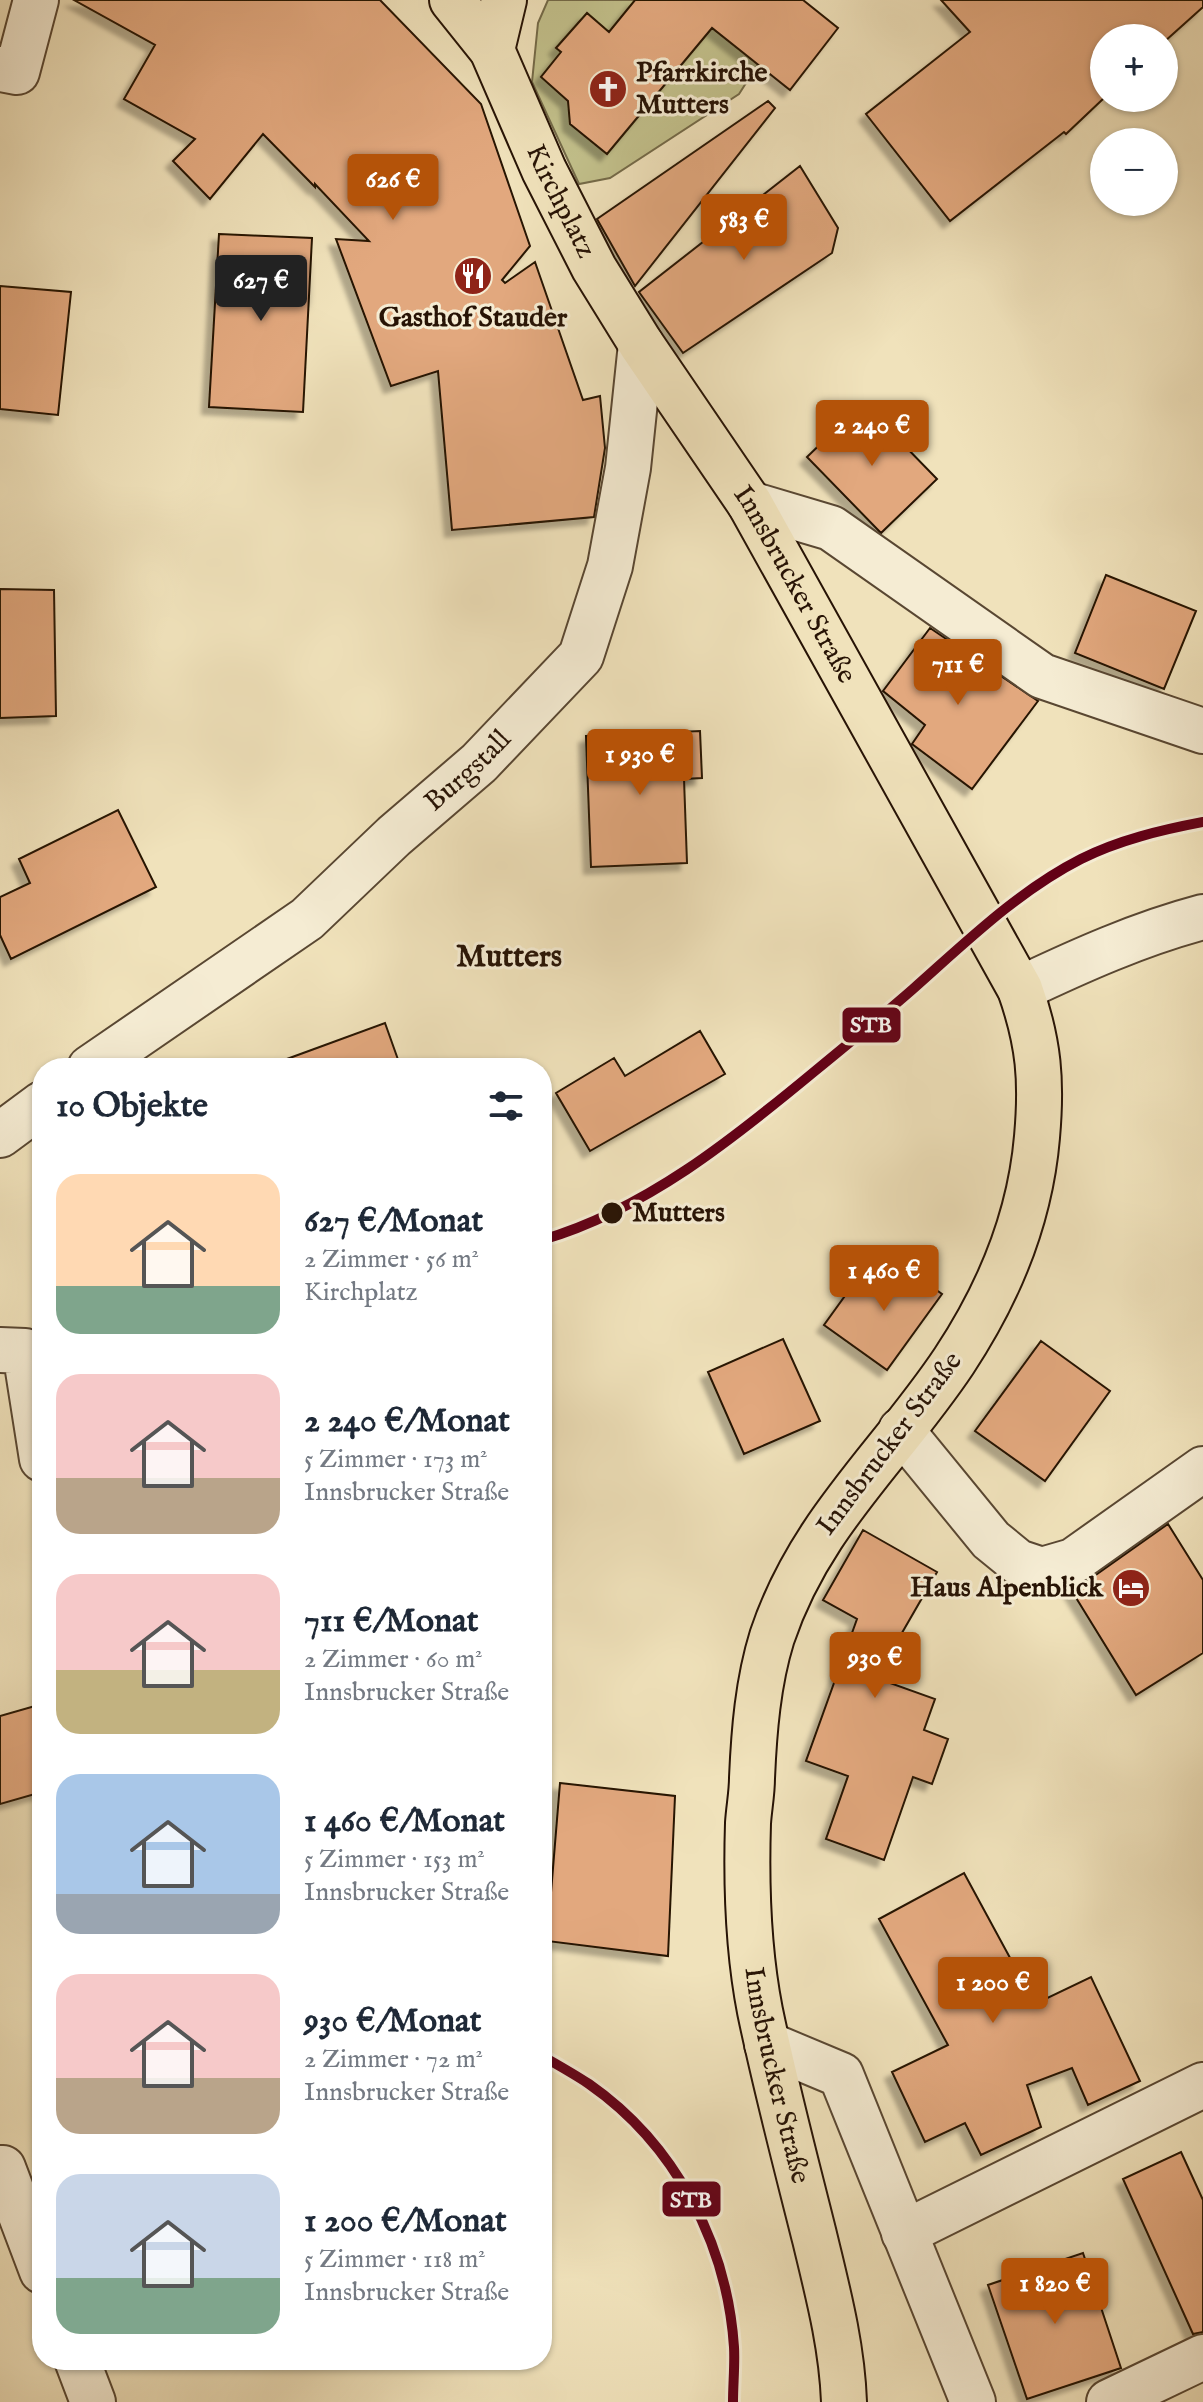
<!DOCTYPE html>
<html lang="de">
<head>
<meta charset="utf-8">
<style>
  :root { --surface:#fff; --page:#f2f2f3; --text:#1f2937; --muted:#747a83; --accent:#b45309 }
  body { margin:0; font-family:"IM FELL English",serif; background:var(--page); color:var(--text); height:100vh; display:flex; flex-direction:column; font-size:30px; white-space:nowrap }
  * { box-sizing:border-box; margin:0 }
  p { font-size:26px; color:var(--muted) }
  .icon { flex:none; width:44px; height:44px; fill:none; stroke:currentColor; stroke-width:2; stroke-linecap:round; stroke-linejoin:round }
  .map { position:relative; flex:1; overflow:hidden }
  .details { position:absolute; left:32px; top:1058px; width:520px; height:1312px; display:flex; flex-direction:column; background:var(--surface); border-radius:32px; box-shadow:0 2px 6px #0004 }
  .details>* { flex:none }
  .tools { position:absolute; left:1090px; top:24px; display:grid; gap:16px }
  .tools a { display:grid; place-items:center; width:88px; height:88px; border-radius:50%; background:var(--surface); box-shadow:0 2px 6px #0004; font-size:40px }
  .price { position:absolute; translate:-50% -68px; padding:0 18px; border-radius:8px; background:var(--accent); color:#fff; font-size:26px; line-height:52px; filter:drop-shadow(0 2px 4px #0008) }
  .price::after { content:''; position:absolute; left:50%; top:48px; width:24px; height:18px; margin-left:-12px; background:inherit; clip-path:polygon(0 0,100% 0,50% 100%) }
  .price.active { background:#222; color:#fff }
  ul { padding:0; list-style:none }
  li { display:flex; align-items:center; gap:24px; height:200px; padding:0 24px }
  li span { display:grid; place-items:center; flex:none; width:224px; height:160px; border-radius:24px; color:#555 }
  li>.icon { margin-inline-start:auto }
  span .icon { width:96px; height:96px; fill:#fffc; stroke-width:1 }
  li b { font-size:34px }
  h2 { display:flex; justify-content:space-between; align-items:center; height:96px; padding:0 24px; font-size:34px }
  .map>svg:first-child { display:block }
  .green { fill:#c2c08b; stroke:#746a48; stroke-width:2 }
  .building { fill:#e2a87e; stroke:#271305; stroke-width:2; filter:url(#shadow) }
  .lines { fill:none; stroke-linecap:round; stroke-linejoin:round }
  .minor-casing { stroke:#594732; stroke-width:48 }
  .major-casing { stroke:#271305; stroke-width:48 }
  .minor { stroke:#f5ecd3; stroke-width:44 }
  .major { stroke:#f0e2bb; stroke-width:44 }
  .tram-1-casing { stroke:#f5ecd3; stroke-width:16 }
  .tram-1 { stroke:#630016; stroke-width:10 }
  .stop-dot { fill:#271305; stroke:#f5ecd3; stroke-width:3 }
  .labels { text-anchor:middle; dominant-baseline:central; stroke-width:6; stroke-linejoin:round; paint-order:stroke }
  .poi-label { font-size:28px; font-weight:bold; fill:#271305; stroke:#f5ecd3; text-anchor:start }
  .street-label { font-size:28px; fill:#271305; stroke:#f5ecd3 }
  .stop-label { font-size:28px; font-weight:bold; fill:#271305; stroke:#f5ecd3; text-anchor:start }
  .quarter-label { font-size:32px; font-weight:bold; fill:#271305; stroke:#f5ecd3 }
  .line-badge { stroke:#f5ecd3; stroke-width:3 }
  .badge-label { font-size:22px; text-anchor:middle; font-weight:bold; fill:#fff }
</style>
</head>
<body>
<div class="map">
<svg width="1203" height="2402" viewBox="0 0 1203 2402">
  <defs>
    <filter id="shadow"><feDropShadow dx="-7" dy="7" stdDeviation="2" flood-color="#0004"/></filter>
  </defs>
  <rect width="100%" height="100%" fill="#f0e2bb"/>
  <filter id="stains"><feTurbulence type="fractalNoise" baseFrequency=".0025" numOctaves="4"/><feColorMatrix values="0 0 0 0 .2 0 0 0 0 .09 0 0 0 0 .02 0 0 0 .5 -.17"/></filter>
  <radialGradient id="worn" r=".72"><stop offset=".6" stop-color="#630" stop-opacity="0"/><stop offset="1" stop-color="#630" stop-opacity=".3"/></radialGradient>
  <path class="green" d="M 548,0 L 799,0 L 739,94 L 610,178 L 579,184 L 532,82 L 538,23 Z"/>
  <path class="building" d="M 74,0 L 380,0 L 481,104 L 530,246 L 502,280 L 505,283 L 535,262 L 583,400 L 600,396 L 605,448 L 594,517 L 452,530 L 438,371 L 391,386 L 336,239 L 369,241 L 315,184 L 315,187 L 263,134 L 210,199 L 173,161 L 195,139 L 124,99 L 155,45 Z
    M 635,0 L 803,0 L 838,28 L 790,90 L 712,28 L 607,154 L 570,124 L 568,101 L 541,77 L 561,52 L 556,48 L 587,13 L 609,32 Z
    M 941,0 L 1203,0 L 1203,7 L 1164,42 L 1164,38 L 1104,38 L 1104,98 L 1066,134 L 1064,132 L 950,221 L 866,114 L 970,32 Z
    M 768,101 L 775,108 L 635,286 L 597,219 Z
    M 800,166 L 838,228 L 832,253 L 683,353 L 639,292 Z
    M 219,234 L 312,238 L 303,412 L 209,407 Z
    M 0,286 L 71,292 L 58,415 L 0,409 Z
    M 863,403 L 937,479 L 881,533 L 807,457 Z
    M 1106,575 L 1196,611 L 1164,689 L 1075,653 Z
    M 0,589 L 54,590 L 56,716 L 0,718 Z
    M 930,628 L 1038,701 L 972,789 L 912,744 L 925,725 L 883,691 Z
    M 700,731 L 702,778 L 684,779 L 687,863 L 591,867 L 586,736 Z
    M 118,810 L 156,887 L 11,959 L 0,935 L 0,897 L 30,883 L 19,859 Z
    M 385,1023 L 401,1068 L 277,1068 L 276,1063 Z
    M 700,1031 L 725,1074 L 590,1151 L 556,1093 L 614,1058 L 625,1076 Z
    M 891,1258 L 942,1294 L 887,1370 L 824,1325 L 855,1282 L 867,1291 Z
    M 783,1339 L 820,1421 L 744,1454 L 708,1372 Z
    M 1041,1341 L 1110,1391 L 1045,1481 L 975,1431 Z
    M 1168,1524 L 1203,1580 L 1203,1653 L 1136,1695 L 1070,1588 L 1087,1581 Z
    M 863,1530 L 937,1572 L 876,1678 L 935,1699 L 924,1730 L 948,1739 L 932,1784 L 913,1777 L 884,1860 L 826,1839 L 848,1776 L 806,1761 L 857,1619 L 823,1600 Z
    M 35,1706 L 42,1728 L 42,1792 L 0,1804 L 0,1716 Z
    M 560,1783 L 675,1796 L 668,1956 L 547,1941 Z
    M 964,1873 L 1035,2004 L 1091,1977 L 1140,2081 L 1088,2105 L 1072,2068 L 1027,2085 L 1041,2127 L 981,2155 L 965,2123 L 925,2142 L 892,2072 L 948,2045 L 879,1919 Z
    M 1181,2152 L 1203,2200 L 1203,2332 L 1193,2334 L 1123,2179 Z
    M 1083,2253 L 1121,2368 L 1027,2399 L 988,2285 Z"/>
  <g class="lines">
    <defs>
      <g id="minor">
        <path d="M 0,69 L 17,72 L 36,0"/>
        <path d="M 750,504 L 831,528 L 1042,676 L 1203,731"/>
        <path d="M 1020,989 C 1079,961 1139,934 1203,917"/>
        <path id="s1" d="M 90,1068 L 307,919 L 394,836 L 479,763 L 581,656 L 610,566 L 628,468 L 641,344"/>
        <path d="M 0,1135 L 42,1104"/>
        <path d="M 0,1350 L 25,1351 L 42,1459"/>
        <path d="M 901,1430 L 991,1540 L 1018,1562 L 1042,1570 L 1073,1561 L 1203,1469"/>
        <path d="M 767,2044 L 841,2075 L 973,2402"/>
        <path d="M 0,2168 L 3,2168 L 42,2271"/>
        <path d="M 904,2233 L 1203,2085"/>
        <path d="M 77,2360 L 93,2402"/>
        <path d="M 1109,2402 L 1203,2357"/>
      </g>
      <g id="major">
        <path id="s2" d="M 452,0 L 492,50 L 544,170 L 594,268 L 641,344 L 750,504 L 1020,989 C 1039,1043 1042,1081 1037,1137 C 1030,1219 999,1293 954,1361 C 890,1457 810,1523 772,1637 C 758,1682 754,1731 752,1778 C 752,1793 749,1808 748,1823 C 746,1885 748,1950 760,2011 C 776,2088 796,2163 815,2239 C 828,2293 842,2346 844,2402"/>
        <path d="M 492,50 L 504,0"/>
      </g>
    </defs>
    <use href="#minor" class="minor-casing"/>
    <use href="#major" class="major-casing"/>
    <use href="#minor" class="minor"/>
    <use href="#major" class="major"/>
    <defs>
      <path id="tram-1" d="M 542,1240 C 645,1210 733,1139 815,1071 C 848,1044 881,1017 913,989 C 965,943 1018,891 1081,859 C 1119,840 1161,830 1203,822
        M 542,2056 C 558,2065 574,2074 589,2084 C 675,2144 727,2243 734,2347 C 735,2365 733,2384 733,2402"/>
    </defs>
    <use href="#tram-1" class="tram-1-casing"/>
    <use href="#tram-1" class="tram-1"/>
  </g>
  <defs>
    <symbol id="church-disc" viewBox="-11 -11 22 22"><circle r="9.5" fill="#8f2418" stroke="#f5ecd3"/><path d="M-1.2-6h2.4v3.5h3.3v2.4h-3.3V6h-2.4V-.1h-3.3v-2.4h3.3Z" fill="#fff"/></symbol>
    <symbol id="restaurant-disc" viewBox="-11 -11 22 22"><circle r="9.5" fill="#8f2418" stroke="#f5ecd3"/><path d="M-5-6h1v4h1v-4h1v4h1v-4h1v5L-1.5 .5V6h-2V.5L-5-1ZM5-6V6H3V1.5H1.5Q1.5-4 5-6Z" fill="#fff"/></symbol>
    <symbol id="hotel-disc" viewBox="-11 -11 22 22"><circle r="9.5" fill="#8f2418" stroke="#f5ecd3"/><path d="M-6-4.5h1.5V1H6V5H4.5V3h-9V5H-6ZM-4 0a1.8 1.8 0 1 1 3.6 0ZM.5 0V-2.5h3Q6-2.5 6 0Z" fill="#fff"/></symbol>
  </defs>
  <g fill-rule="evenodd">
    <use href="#church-disc" x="586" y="67" width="44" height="44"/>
    <use href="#restaurant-disc" x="451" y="254" width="44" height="44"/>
    <use href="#hotel-disc" x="1109" y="1566" width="44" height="44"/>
  </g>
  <circle class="stop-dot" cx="612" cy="1213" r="12"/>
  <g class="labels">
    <g class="poi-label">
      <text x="636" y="73">Pfarrkirche<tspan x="636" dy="32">Mutters</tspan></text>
      <text x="473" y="318" text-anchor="middle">Gasthof Stauder</text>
      <text x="1103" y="1588" text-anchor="end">Haus Alpenblick</text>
    </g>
    <g class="street-label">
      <text stroke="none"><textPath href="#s2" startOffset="230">Kirchplatz</textPath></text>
      <text stroke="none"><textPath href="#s2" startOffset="680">Innsbrucker Straße</textPath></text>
      <text stroke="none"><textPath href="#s1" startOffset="482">Burgstall</textPath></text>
      <text transform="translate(890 1444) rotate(-53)">Innsbrucker Straße</text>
      <text stroke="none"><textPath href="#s2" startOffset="2310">Innsbrucker Straße</textPath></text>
    </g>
    <g class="stop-label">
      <text x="632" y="1213">Mutters</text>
    </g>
    <g class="quarter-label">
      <text x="509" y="957">Mutters</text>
    </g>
  </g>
  <g class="line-badge">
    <rect x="841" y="1006" width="61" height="38" rx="8" fill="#630016"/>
    <rect x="661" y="2180" width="61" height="38" rx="8" fill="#630016"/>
  </g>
  <g class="badge-label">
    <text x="871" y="1032">STB</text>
    <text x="691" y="2207">STB</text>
  </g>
  <rect width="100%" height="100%" filter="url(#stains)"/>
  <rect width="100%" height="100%" fill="url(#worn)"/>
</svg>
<div class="tools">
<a>+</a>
<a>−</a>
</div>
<b class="price" style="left:393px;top:222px">626 €</b>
<b class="price" style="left:744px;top:262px">583 €</b>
<b class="price active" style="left:261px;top:323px">627 €</b>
<b class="price" style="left:872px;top:468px">2 240 €</b>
<b class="price" style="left:958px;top:707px">711 €</b>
<b class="price" style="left:640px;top:797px">1 930 €</b>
<b class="price" style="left:884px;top:1313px">1 460 €</b>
<b class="price" style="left:875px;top:1700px">930 €</b>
<b class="price" style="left:993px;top:2025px">1 200 €</b>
<b class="price" style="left:1055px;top:2326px">1 820 €</b>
<section class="details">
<h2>10 Objekte<svg class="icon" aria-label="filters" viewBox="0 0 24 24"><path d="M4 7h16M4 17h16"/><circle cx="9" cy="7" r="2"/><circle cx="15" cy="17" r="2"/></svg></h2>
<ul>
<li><span style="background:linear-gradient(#ffd9b3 70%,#7fa58c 0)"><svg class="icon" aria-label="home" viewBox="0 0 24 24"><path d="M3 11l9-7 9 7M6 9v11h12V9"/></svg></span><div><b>627 €/Monat</b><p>2 Zimmer · 56 m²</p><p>Kirchplatz</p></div></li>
<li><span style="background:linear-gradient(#f6c9c9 65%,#b9a48a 0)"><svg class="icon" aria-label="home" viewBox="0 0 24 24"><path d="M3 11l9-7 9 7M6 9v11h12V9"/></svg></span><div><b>2 240 €/Monat</b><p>5 Zimmer · 173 m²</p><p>Innsbrucker Straße</p></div></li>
<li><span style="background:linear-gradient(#f6c9c9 60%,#c2b280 0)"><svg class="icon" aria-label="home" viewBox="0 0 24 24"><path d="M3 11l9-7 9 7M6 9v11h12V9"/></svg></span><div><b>711 €/Monat</b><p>2 Zimmer · 60 m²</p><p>Innsbrucker Straße</p></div></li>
<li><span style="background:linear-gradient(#a9c7e8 75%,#9aa5b1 0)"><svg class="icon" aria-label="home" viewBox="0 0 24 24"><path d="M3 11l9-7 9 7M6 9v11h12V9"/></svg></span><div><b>1 460 €/Monat</b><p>5 Zimmer · 153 m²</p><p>Innsbrucker Straße</p></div></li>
<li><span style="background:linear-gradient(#f6c9c9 65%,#b9a48a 0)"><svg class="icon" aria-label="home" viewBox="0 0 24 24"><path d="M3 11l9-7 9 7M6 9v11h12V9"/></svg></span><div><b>930 €/Monat</b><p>2 Zimmer · 72 m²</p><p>Innsbrucker Straße</p></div></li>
<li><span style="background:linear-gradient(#c9d6e8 65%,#7fa58c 0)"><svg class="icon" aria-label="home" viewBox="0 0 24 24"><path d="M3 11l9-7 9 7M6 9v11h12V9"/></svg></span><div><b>1 200 €/Monat</b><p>5 Zimmer · 118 m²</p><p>Innsbrucker Straße</p></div></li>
</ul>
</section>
</div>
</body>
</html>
